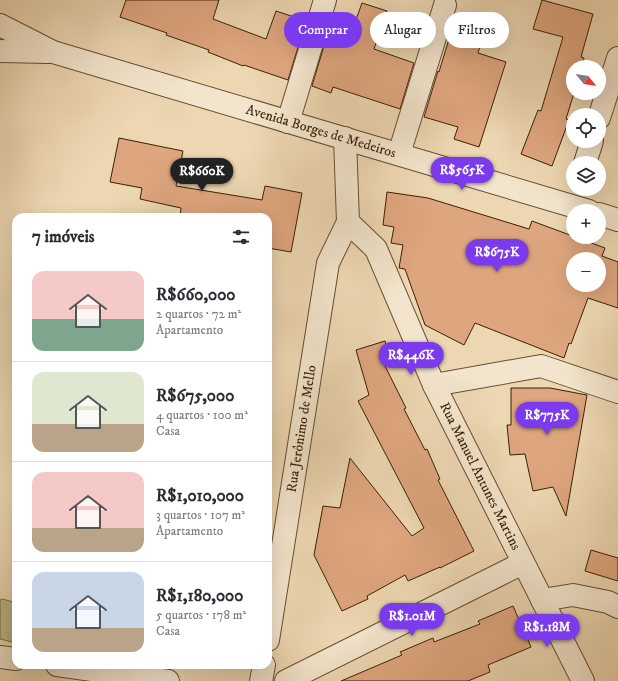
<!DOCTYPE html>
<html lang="pt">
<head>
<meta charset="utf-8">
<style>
  :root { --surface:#fff; --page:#f7f7f7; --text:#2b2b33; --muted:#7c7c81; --line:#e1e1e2; --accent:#7c3aed }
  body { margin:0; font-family:"IM FELL DW Pica",serif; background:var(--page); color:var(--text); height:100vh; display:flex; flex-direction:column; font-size:15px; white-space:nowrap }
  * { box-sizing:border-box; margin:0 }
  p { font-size:13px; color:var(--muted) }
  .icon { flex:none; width:22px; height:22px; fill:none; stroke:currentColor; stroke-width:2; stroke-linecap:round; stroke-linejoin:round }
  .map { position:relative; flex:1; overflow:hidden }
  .side { position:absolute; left:12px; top:213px; width:260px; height:456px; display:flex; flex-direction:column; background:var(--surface); border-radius:12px; box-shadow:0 4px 16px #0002 }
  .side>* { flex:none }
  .top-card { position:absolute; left:284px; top:12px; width:274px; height:36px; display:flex; gap:8px }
  .needle { width:26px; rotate:120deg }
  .fabs { position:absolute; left:566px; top:60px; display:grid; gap:8px }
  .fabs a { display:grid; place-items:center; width:40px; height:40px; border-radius:50%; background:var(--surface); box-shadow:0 4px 16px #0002; font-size:20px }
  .price { position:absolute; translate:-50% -34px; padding:0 9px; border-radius:14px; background:var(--accent); color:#fff; font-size:13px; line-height:26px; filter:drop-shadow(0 1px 2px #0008) }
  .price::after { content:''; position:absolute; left:50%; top:24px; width:12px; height:9px; margin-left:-6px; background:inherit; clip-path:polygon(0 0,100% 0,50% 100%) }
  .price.on { background:#222; color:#fff }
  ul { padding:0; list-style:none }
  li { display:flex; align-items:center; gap:12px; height:100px; padding:0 20px }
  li+li { border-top:1px solid var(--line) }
  li span { display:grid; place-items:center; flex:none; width:112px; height:80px; border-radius:12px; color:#555 }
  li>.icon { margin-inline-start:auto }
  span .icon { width:48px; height:48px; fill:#fffc; stroke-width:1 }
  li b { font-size:17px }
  h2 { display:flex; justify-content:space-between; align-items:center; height:48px; padding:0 20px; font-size:17px }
  .tag { padding:0 14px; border-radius:18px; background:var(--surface); box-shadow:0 4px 16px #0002; font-size:14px; line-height:36px }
  .tag.on { background:var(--accent); color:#fff }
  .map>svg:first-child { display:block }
  .green { fill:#bcbd8a; stroke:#7c6e47 }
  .building { fill:#dea67f; stroke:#3c1f04; fill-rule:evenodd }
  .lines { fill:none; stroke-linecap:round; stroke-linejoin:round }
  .minor-casing { stroke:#684d30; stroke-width:24 }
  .minor { stroke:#f3e5cd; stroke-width:22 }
  .labels { text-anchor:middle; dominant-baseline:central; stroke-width:4; stroke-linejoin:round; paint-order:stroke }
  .street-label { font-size:14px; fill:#3c1f04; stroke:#f3e5cd }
</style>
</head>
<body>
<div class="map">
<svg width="618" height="681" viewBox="0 0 618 681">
  <rect width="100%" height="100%" fill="#edd7b2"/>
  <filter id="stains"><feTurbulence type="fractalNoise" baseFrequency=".005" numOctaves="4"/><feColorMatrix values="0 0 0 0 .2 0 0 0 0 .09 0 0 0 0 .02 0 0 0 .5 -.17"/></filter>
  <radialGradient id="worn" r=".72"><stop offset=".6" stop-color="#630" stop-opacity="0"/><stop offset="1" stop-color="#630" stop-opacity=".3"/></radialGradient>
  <path class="green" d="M 3,599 L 16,603 L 16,643 L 0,639 L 0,600 Z"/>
  <path class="building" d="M 126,0 L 219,0 L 213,19 L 266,39 L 276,11 L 306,21 L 288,80 L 244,65 L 243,66 L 208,52 L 209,50 L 166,35 L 167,33 L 120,17 Z
    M 542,0 L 593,14 L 581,57 L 584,58 L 582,67 L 573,67 L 574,93 L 566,119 L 569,120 L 552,166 L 521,154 L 538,110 L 541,111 L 563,37 L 533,29 Z
    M 362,3 L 387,11 L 374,49 L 414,63 L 400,109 L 333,87 L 331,93 L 312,86 L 329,29 L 350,36 Z
    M 455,19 L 485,29 L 478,53 L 506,62 L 479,147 L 454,139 L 458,127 L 424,117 L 438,71 L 439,72 Z
    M 119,138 L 183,151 L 176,186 L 262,200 L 265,186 L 302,193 L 291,252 L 268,248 L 268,217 L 180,217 L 181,208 L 140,199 L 142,188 L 110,182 Z
    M 387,192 L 428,198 L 529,229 L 532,221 L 605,248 L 602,256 L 618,262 L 618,308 L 588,298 L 571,344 L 569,343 L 564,358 L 475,323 L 464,345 L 425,325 L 405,269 L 399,268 L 403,245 L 391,243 L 394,227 L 383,225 ZM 573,259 L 599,259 L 599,285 L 573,285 Z
    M 385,341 L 392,364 L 385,366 L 406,408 L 404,409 L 425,450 L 427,449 L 440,479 L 438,480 L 474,551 L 440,568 L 440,567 L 408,581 L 405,575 L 367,596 L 368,599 L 342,611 L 314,555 L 323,506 L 340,508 L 350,458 L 412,536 L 424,528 L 358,401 L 369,395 L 356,350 Z
    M 511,388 L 550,388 L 587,395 L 566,516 L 553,487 L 533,491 L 525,454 L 510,455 L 507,425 L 511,425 Z
    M 591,550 L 618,558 L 618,581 L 585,571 Z
    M 513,606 L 531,647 L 488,665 L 490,672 L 468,681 L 341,681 L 402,655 L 400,652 L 433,638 L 434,642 L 480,624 L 478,621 Z"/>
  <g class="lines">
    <defs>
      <g id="minor">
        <path id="s1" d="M 0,25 L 53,52 L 589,211"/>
        <path d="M 0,51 L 48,52"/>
        <path d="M 599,118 L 618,58"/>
        <path d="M 288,122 L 325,0"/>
        <path id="s2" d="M 345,138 L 348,222 L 376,249 L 434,385 L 583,681"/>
        <path d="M 399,154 L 445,5"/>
        <path d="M 585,163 L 592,141"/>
        <path d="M 599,214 L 618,220"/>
        <path d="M 434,385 L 541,366 L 618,392"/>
        <path d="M 542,600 L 573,595 L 608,602 L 618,607"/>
        <path id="s3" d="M 268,640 L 328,263 L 348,222"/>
        <path d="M 0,657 L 16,659"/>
        <path d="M 57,665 L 168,681"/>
        <path d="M 261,681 L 264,665"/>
        <path d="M 286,681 L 523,563"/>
      </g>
    </defs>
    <use href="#minor" class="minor-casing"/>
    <use href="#minor" class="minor"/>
  </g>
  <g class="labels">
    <g class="street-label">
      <text stroke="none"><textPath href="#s1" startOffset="339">Avenida Borges de Medeiros</textPath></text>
      <text stroke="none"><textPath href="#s3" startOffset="214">Rua Jerônimo de Mello</textPath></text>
      <text stroke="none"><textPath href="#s2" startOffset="373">Rua Manuel Antunes Martins</textPath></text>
    </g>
  </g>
  <rect width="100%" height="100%" filter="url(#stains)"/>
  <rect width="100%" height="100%" fill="url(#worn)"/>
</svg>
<div class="fabs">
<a><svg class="needle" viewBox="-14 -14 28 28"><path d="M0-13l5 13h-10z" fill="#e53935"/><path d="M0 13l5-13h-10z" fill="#7c7c81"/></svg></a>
<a><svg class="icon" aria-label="locate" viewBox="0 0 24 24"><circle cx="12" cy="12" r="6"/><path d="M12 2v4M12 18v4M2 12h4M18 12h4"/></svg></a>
<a><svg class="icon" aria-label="layers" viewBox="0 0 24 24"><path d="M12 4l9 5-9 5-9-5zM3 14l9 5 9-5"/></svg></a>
<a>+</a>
<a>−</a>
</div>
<b class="price" style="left:462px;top:191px">R$565K</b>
<b class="price on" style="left:202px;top:192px">R$660K</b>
<b class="price" style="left:497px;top:273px">R$675K</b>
<b class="price" style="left:411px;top:376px">R$446K</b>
<b class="price" style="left:547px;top:436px">R$775K</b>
<b class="price" style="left:412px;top:637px">R$1.01M</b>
<b class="price" style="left:547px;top:648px">R$1.18M</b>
<div class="top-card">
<a class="tag on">Comprar</a>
<a class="tag">Alugar</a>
<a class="tag">Filtros</a>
</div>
<section class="side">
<h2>7 imóveis<svg class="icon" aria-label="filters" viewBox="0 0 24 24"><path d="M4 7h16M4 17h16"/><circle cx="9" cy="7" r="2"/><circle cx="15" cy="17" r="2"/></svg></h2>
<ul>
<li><span style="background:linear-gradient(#f6c9c9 60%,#7fa58c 0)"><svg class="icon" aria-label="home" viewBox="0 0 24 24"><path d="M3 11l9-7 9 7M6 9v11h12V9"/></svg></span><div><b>R$660,000</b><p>2 quartos · 72 m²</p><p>Apartamento</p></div></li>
<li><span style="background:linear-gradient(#dfe7d0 65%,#b9a48a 0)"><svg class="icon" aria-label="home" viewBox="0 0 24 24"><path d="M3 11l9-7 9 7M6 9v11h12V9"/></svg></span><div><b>R$675,000</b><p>4 quartos · 100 m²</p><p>Casa</p></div></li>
<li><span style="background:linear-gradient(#f6c9c9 70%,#b9a48a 0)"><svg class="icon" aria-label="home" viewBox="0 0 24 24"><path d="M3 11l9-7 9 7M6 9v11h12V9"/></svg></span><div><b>R$1,010,000</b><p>3 quartos · 107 m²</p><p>Apartamento</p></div></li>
<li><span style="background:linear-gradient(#c9d6e8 70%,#b9a48a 0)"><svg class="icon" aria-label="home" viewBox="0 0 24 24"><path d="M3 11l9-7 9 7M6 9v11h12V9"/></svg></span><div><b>R$1,180,000</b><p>5 quartos · 178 m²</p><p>Casa</p></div></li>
</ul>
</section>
</div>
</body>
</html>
